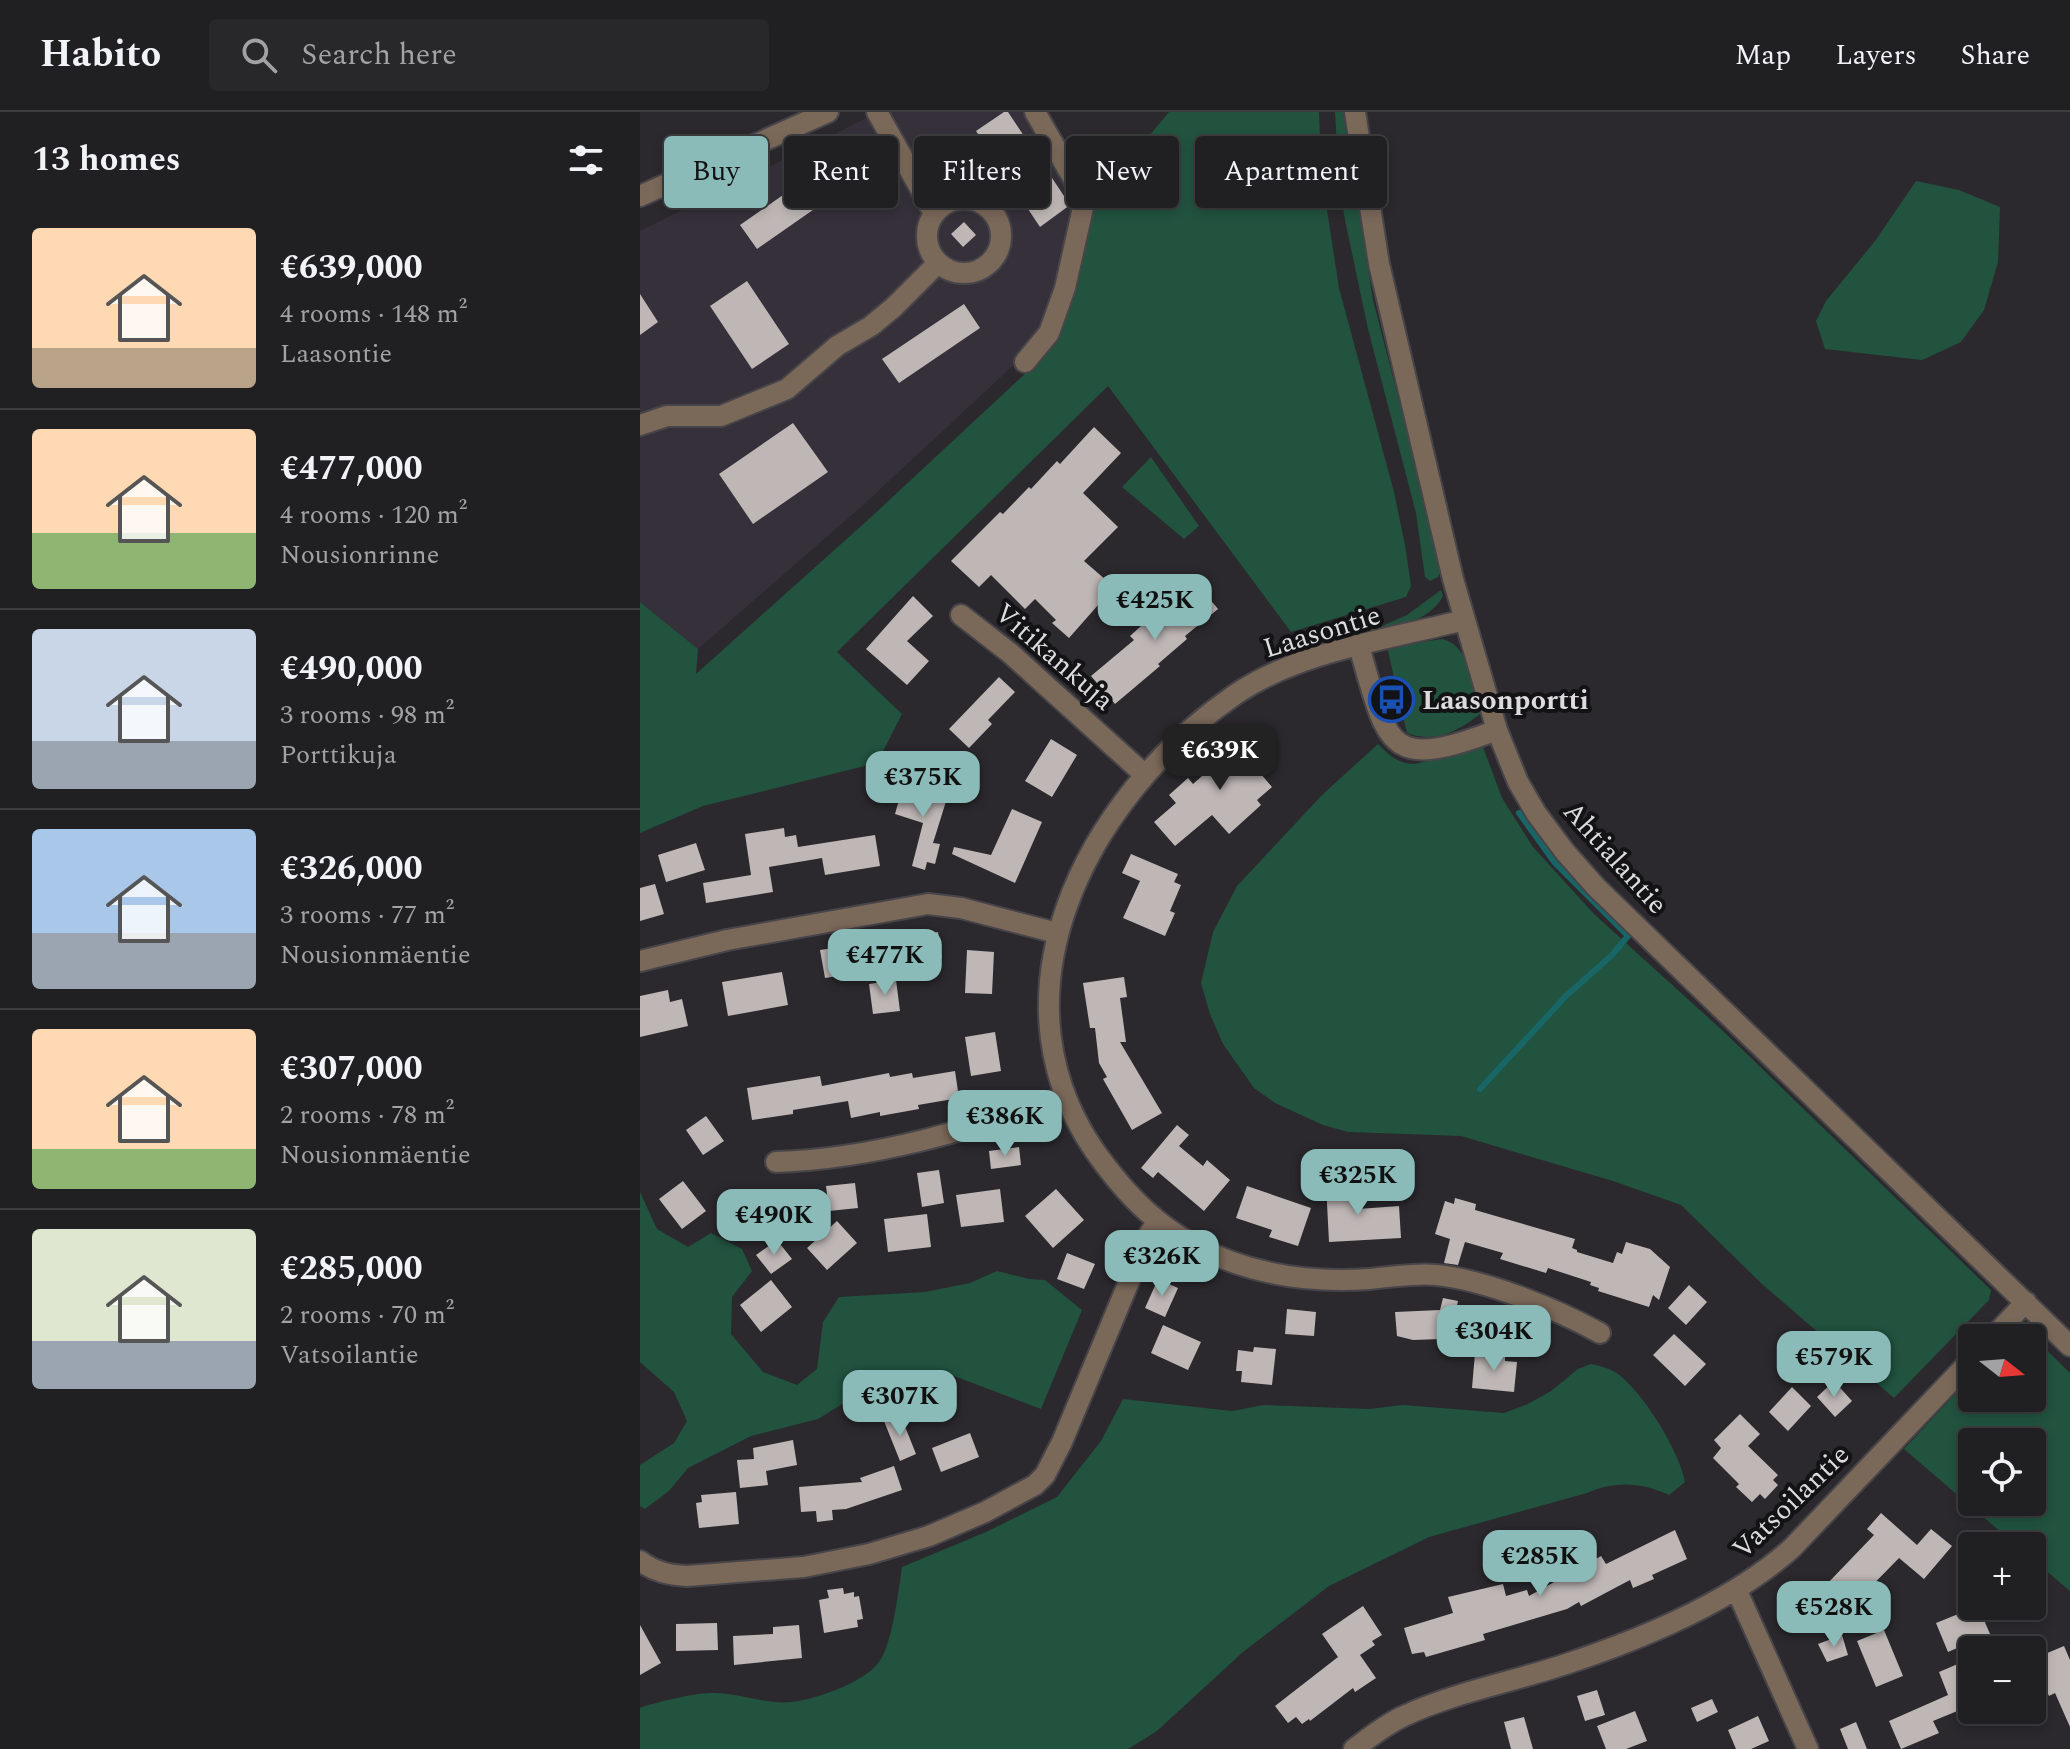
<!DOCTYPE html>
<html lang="en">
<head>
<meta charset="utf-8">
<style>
  :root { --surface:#201f22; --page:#28272a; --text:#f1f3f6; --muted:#a2a2a5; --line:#3d3d40; --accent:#8bbbb9 }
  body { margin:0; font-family:Spectral,serif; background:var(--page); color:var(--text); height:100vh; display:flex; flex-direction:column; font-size:30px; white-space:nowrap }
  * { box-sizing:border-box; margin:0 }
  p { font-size:26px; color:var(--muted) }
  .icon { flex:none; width:44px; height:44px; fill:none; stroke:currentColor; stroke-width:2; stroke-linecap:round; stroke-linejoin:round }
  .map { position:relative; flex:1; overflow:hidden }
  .side { display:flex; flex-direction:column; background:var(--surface); width:640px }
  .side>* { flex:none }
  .top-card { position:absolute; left:24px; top:24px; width:760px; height:72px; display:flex; gap:16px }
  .needle { width:52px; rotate:107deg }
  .fabs { position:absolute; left:1318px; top:1212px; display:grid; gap:16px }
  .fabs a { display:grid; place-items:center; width:88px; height:88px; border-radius:8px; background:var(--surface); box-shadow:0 4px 12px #0003,0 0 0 2px var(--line); font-size:40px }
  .price { position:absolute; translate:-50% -68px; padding:0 18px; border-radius:16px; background:var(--accent); color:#111; font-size:26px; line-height:52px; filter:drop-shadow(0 2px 4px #0008) }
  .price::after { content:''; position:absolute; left:50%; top:48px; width:24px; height:18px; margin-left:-12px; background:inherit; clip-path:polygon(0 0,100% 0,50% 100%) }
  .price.current { background:#222; color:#fff }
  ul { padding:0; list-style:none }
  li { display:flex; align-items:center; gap:24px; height:200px; padding:0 32px }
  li+li { border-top:2px solid var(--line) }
  li span { display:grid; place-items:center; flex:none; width:224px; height:160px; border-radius:8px; color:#555 }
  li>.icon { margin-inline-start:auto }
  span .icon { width:96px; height:96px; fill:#fffc; stroke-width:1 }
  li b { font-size:34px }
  h2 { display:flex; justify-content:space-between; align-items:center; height:96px; padding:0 32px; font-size:34px }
  .chip { padding:0 28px; border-radius:8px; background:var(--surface); box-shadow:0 4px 12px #0003,0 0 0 2px var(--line); font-size:28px; line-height:72px }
  .chip.current { background:var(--accent); color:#111 }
  header { display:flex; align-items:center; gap:48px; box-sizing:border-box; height:112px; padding:0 40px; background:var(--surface); border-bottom:2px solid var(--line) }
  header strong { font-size:38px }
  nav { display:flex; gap:44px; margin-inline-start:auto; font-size:28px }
  .search { width:560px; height:72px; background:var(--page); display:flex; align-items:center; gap:20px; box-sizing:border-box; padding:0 28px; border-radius:8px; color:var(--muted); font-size:30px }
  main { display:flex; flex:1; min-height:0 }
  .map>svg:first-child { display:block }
  .built { fill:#353039 }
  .green { fill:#21533f; fill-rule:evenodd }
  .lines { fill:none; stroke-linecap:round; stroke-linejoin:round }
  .stream { stroke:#186666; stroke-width:6 }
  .building { fill:#beb7b6 }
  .minor-casing { stroke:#474549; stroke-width:24 }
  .minor { stroke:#7a6859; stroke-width:20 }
  .labels { text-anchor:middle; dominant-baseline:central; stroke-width:8; stroke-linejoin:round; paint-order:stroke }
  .street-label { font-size:28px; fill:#dddbde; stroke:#131214 }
  .poi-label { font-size:28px; font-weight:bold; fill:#dddbde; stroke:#131214; text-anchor:start }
</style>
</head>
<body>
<header>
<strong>Habito</strong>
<div class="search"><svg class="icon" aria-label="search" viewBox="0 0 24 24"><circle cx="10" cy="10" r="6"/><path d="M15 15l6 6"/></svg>Search here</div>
<nav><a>Map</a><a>Layers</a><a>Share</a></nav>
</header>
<main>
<section class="side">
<h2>13 homes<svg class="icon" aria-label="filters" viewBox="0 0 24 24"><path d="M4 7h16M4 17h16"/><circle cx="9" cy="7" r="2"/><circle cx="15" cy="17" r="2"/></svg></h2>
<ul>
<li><span style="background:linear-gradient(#ffd9b3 75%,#b9a48a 0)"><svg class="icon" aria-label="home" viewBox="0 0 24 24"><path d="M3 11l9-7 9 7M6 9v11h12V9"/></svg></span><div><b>€639,000</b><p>4 rooms · 148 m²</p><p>Laasontie</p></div></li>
<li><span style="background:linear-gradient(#ffd9b3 65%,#8fb573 0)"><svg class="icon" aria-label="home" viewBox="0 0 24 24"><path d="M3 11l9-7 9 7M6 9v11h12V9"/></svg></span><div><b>€477,000</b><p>4 rooms · 120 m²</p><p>Nousionrinne</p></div></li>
<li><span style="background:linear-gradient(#c9d6e8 70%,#9aa5b1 0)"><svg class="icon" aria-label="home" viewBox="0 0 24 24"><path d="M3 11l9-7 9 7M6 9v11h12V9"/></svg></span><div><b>€490,000</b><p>3 rooms · 98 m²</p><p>Porttikuja</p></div></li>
<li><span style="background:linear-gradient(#a9c7e8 65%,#9aa5b1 0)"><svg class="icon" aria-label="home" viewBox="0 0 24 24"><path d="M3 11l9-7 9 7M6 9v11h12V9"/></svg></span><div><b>€326,000</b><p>3 rooms · 77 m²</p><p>Nousionmäentie</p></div></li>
<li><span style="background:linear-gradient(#ffd9b3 75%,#8fb573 0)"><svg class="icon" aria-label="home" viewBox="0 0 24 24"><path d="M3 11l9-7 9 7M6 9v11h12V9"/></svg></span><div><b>€307,000</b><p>2 rooms · 78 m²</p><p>Nousionmäentie</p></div></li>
<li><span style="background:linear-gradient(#dfe7d0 70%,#9aa5b1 0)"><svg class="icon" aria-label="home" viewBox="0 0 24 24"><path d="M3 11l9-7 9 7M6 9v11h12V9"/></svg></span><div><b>€285,000</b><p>2 rooms · 70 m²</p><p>Vatsoilantie</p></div></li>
</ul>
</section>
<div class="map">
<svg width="1430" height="1637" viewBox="0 0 1430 1637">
  <rect width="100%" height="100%" fill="#2b292d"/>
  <path class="built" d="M 239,0 L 388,0 L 438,87 L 421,169 L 400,222 L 377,250 L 221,395 L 58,537 L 0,490 L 0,119 Z"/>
  <path class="green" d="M 529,0 L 679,0 L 681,59 L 699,176 L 754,380 L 765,433 L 771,474 L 766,485 L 651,520 L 468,274 L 197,540 L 262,602 L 237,651 L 63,694 L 0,721 L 0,490 L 58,537 L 56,562 L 229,407 L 403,245 L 420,211 L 433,176 L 455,89 Z
    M 695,0 L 703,0 L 733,188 L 802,455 L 798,465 L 790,469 L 785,465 L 776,401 L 728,217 L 705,108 L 699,71 Z
    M 1276,69 L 1319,78 L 1360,95 L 1358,150 L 1344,198 L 1321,230 L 1282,248 L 1185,237 L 1176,209 L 1186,189 L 1235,129 Z
    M 511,345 L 559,414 L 544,427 L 482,375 Z
    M 801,478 L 803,484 C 794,503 762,518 742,516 L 742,514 L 767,503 Z
    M 802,527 C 831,533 833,577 840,602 C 819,619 794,632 767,621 L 747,535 Z
    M 738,632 C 749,643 758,652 775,652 L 843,635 L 862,686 L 893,735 L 954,802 L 1083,919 L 1351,1178 L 1349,1188 L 1254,1286 L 1122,1172 L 1041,1093 L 973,1069 L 821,1024 L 708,1020 L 683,1013 L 635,991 L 614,976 L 583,932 L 570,902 L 561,871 L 573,820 L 597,774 L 682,683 Z
    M 0,1080 L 17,1117 L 48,1135 L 71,1121 L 102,1137 L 112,1159 L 92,1185 L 91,1222 L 123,1260 L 157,1273 L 177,1257 L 183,1210 L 199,1185 L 285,1180 L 330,1171 L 357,1159 L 389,1167 L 405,1168 L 442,1198 L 401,1297 L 314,1264 L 244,1266 L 178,1307 L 111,1324 L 48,1356 L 29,1379 L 5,1397 L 0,1394 L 0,1353 L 34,1331 L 47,1309 L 34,1280 L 0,1250 Z
    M 1383,1215 L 1430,1261 L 1430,1479 L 1392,1447 L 1392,1434 L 1377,1434 L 1264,1337 L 1332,1264 L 1332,1286 L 1392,1286 L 1392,1226 L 1369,1226 ZM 1332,1330 L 1392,1330 L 1392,1390 L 1332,1390 Z
    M 951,1252 C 960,1254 968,1256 975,1260 C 1002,1278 1039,1338 1045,1370 L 1029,1383 C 1000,1370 975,1369 947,1381 L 789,1425 L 689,1474 L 603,1540 L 517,1619 L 488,1637 L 0,1637 L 0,1596 L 5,1594 C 27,1588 49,1582 71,1581 C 98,1580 125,1593 151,1590 C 175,1588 225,1570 239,1550 C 252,1534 259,1476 262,1455 L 346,1420 L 417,1385 L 461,1329 L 483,1287 L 592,1299 L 624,1293 L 729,1297 L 763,1293 L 864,1301 L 888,1292 L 911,1279 L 938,1257 Z"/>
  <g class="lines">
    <path class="stream" d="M 840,977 L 926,884 L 972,843 L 988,824 L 915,751 L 879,701"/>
  </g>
  <path class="building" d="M 364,0 L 368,0 L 430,93 L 400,115 L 336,19 Z
    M 163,69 L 180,93 L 117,137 L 100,113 Z
    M 324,110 L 336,123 L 323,135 L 311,122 Z
    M 107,169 L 149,232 L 112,257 L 70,194 Z
    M 0,182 L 18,210 L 0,223 Z
    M 324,192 L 340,216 L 259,271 L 242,247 Z
    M 153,311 L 188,360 L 113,412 L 79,362 Z
    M 454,315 L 481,341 L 443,381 L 478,415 L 444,449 L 474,475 L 429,526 L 412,511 L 416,508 L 395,487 L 385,497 L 351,463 L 339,475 L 311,449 L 360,400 L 363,402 L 389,375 L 391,377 L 417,349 L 420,352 Z
    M 553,467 L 578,497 L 545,524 L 547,527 L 518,552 L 520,554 L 475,592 L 451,564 L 494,528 L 490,524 Z
    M 273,484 L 293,504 L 267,529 L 289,549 L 267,573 L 226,537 Z
    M 359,565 L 375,580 L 348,608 L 352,612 L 329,636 L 309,617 Z
    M 613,621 L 635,647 L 620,661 L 632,675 L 617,688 L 621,693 L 589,722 L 572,703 L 535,734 L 514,710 L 536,691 L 529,683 L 548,666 L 553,672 L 587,642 L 584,638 L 597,627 L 600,631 Z
    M 411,627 L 437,643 L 412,685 L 385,669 Z
    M 264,670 L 308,683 L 293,731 L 300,732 L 295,752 L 287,750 L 285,758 L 272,754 L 283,711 L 255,702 Z
    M 372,697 L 402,710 L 375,771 L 312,742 L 314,735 L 351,743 Z
    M 144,716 L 145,725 L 156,723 L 158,735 L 235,723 L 240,754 L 185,763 L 182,746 L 129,755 L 133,780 L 66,791 L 63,771 L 111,763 L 105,722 Z
    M 56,731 L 65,758 L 26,770 L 18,743 Z
    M 491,742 L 538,762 L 534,770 L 541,773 L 530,799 L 535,801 L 525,824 L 483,806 L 500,769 L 482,761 Z
    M 15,772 L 24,802 L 0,809 L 0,776 Z
    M 298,820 L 302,846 L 274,850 L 270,825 Z
    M 219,832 L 223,860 L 185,866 L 180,838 Z
    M 327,838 L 354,840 L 352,882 L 325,881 Z
    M 142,860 L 148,893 L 88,904 L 82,870 Z
    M 484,865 L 487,885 L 480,886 L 486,930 L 480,930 L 522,1001 L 492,1018 L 463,967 L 467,965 L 459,951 L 455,916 L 450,916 L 443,871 Z
    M 256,868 L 260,899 L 233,902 L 229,872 Z
    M 28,878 L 30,890 L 42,887 L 48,914 L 0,925 L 0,884 Z
    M 355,920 L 361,959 L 331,964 L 325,925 Z
    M 315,959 L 319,986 L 278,993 L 279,997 L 240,1004 L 240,1000 L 211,1006 L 208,989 L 153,998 L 153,1002 L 112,1008 L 107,976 L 180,964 L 182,974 L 249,961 L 250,965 L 272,961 L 273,966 Z
    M 66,1004 L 84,1029 L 63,1043 L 46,1018 Z
    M 537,1013 L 549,1023 L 539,1034 L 563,1054 L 567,1048 L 590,1068 L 564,1099 L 518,1060 L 513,1066 L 501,1056 Z
    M 379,1035 L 381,1053 L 351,1057 L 349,1039 Z
    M 299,1058 L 304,1091 L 282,1095 L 277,1061 Z
    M 43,1069 L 66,1099 L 42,1117 L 19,1087 Z
    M 717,1070 L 718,1097 L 759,1094 L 761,1126 L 689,1130 L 686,1072 Z
    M 215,1071 L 218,1096 L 189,1099 L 186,1074 Z
    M 607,1074 L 671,1096 L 658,1134 L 629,1125 L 632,1118 L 596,1106 Z
    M 360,1077 L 364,1110 L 321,1115 L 316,1083 Z
    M 416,1077 L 444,1108 L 413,1136 L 385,1104 Z
    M 815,1086 L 836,1092 L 835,1098 L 935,1127 L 932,1136 L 937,1138 L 937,1140 L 973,1151 L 977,1140 L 982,1142 L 986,1130 L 1010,1137 L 1030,1155 L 1019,1188 L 1013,1183 L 1009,1195 L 958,1179 L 959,1176 L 950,1173 L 951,1170 L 908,1156 L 906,1161 L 860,1147 L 863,1141 L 825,1130 L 818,1153 L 804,1151 L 810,1127 L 795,1122 L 805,1089 L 814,1092 Z
    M 287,1102 L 291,1135 L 248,1140 L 244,1107 Z
    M 197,1109 L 217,1131 L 187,1158 L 167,1136 Z
    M 137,1128 L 152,1147 L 131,1162 L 116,1143 Z
    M 427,1141 L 455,1152 L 444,1177 L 417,1167 Z
    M 518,1167 L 538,1176 L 525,1205 L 505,1196 Z
    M 131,1168 L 152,1195 L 121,1220 L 100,1193 Z
    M 1049,1173 L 1067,1190 L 1046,1213 L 1028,1196 Z
    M 803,1186 L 818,1189 L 813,1211 L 832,1216 L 825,1242 L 798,1235 L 801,1227 L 773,1228 L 757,1224 L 755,1200 L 800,1198 Z
    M 647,1197 L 676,1200 L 674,1224 L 645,1222 Z
    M 523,1213 L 561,1230 L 548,1258 L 511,1241 Z
    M 1034,1222 L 1066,1252 L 1045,1274 L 1013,1243 Z
    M 614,1235 L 636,1237 L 632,1273 L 601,1270 L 602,1259 L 596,1259 L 598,1238 L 613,1240 Z
    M 835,1241 L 865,1243 L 865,1249 L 877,1250 L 874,1280 L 832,1276 Z
    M 1194,1269 L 1212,1289 L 1195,1305 L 1177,1285 Z
    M 1152,1275 L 1171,1294 L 1148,1319 L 1129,1300 Z
    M 260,1302 L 276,1342 L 260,1349 L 244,1309 Z
    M 1100,1302 L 1120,1322 L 1108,1334 L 1138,1363 L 1133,1368 L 1138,1373 L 1125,1387 L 1120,1382 L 1112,1390 L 1096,1375 L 1099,1372 L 1073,1346 L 1081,1336 L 1074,1328 Z
    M 330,1321 L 339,1345 L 301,1360 L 292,1336 Z
    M 153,1328 L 157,1353 L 126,1359 L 128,1373 L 100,1376 L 97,1348 L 114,1347 L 113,1336 Z
    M 254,1354 L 262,1378 L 206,1397 L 192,1398 L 193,1408 L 177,1410 L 176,1399 L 161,1400 L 159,1375 L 222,1370 L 220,1366 Z
    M 96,1380 L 99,1412 L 59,1416 L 56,1391 L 62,1390 L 61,1383 Z
    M 1241,1401 L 1277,1433 L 1291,1417 L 1312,1434 L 1284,1467 L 1259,1446 L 1210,1496 L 1186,1473 L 1234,1423 L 1227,1417 Z
    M 1035,1418 L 1047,1447 L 1012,1463 L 1014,1467 L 993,1476 L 990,1468 L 941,1494 L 939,1490 L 927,1497 L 843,1522 L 845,1528 L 786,1545 L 784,1540 L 772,1542 L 764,1516 L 813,1501 L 808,1485 L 863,1472 L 866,1484 L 887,1478 L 889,1484 L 961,1444 L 966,1452 Z
    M 203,1476 L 204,1482 L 214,1480 L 214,1485 L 219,1484 L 223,1507 L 217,1508 L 218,1515 L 184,1521 L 179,1488 L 189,1486 L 187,1478 Z
    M 1166,1478 L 1181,1493 L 1162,1513 L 1146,1499 Z
    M 723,1494 L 742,1523 L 732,1529 L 735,1533 L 720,1543 L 736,1566 L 715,1580 L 713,1576 L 670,1609 L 669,1607 L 662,1612 L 656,1605 L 648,1611 L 635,1594 L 698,1545 L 682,1522 Z
    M 1338,1494 L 1350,1522 L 1308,1540 L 1296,1511 Z
    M 77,1511 L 78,1538 L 36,1539 L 36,1512 Z
    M 0,1513 L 21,1551 L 0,1563 Z
    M 159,1513 L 162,1546 L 94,1553 L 93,1524 L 133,1522 L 133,1515 Z
    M 1244,1518 L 1263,1564 L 1236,1575 L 1217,1529 Z
    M 1202,1523 L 1208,1543 L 1187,1550 L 1178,1532 Z
    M 1424,1534 L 1430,1548 L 1430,1615 L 1415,1581 L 1409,1584 L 1393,1547 Z
    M 1320,1551 L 1332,1581 L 1332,1593 L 1293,1609 L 1299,1621 L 1261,1637 L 1249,1609 L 1308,1583 L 1299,1560 Z
    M 957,1578 L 965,1603 L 945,1609 L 937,1584 Z
    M 1072,1587 L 1078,1600 L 1057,1610 L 1051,1596 Z
    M 995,1599 L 1007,1629 L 986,1637 L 966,1637 L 957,1614 Z
    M 1118,1604 L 1129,1629 L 1111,1637 L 1096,1637 L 1088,1618 Z
    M 884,1605 L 893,1637 L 871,1637 L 864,1610 Z
    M 1216,1610 L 1227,1637 L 1208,1637 L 1200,1617 Z"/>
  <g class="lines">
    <defs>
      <path id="minor" d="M 237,0 L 294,101
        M 715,0 L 739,152 L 813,467 L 857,618 L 878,670 L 896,701 L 925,740 L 956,775 L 1430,1234
        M 0,84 L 188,0
        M287 124a37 37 0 1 1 74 0a37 37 0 1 1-74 0Z
        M 385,250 L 409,221 L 425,176 L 445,87 L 395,0
        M 0,313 L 27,304 L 81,304 L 147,277 L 197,234 L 231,214 L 254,195 L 298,151
        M 321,503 L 370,541 L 505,663
        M 824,508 C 751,527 659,539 596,582 C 446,685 338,890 465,1053 C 490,1086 517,1113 554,1133 C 608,1162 669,1171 729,1167 C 752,1165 774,1161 796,1163 C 847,1168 916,1197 960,1221
        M 719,534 C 748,635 747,660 857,618
        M 0,849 L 87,828 L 288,792 L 321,796 L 417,821
        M 136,1050 C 235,1047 331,1017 425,985
        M 1352,1226 L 1386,1190
        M 0,1449 C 15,1460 29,1463 47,1464 L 164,1455 L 229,1442 L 289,1424 L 345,1400 L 395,1373 L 405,1363 L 422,1330 L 508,1124 L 517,1110
        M 1097,1479 L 1168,1637
        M 714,1637 C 730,1625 746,1612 764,1604 C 812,1581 876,1569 926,1552 C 1002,1527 1093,1489 1152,1436 L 1332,1247"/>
    </defs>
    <use href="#minor" class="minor-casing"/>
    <use href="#minor" class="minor"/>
  </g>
  <defs>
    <symbol id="bus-ring" viewBox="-11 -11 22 22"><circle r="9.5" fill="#131214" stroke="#1a4fb4" stroke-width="1.5"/><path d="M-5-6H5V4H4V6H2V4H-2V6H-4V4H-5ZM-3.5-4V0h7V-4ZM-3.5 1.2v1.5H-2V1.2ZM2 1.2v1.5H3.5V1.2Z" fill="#1a4fb4"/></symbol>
  </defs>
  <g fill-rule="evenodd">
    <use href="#bus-ring" x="726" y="562" width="51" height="51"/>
  </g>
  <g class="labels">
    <g class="street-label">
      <text transform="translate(682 520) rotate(-17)">Laasontie</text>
      <text transform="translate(414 545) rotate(41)">Vitikankuja</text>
      <text transform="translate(975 746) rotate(48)">Ahtialantie</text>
      <text transform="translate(1151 1390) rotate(-44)">Vatsoilantie</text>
    </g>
    <g class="poi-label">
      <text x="782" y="588">Laasonportti</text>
    </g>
  </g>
</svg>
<div class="fabs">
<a><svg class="needle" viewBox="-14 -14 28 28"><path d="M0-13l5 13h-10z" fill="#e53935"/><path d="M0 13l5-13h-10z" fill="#a2a2a5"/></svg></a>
<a><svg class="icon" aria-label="locate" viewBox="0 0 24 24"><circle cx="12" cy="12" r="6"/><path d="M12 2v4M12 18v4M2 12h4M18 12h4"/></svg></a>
<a>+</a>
<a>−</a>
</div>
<b class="price" style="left:515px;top:530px">€425K</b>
<b class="price current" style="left:580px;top:680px">€639K</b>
<b class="price" style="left:283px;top:707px">€375K</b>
<b class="price" style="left:245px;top:885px">€477K</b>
<b class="price" style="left:365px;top:1046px">€386K</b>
<b class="price" style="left:718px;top:1105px">€325K</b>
<b class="price" style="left:134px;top:1145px">€490K</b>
<b class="price" style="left:522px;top:1186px">€326K</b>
<b class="price" style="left:854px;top:1261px">€304K</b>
<b class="price" style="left:1194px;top:1287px">€579K</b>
<b class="price" style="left:260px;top:1326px">€307K</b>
<b class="price" style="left:900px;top:1486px">€285K</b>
<b class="price" style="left:1194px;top:1537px">€528K</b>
<div class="top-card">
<a class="chip current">Buy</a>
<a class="chip">Rent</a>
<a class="chip">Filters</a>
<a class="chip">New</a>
<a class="chip">Apartment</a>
</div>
</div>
</main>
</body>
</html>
